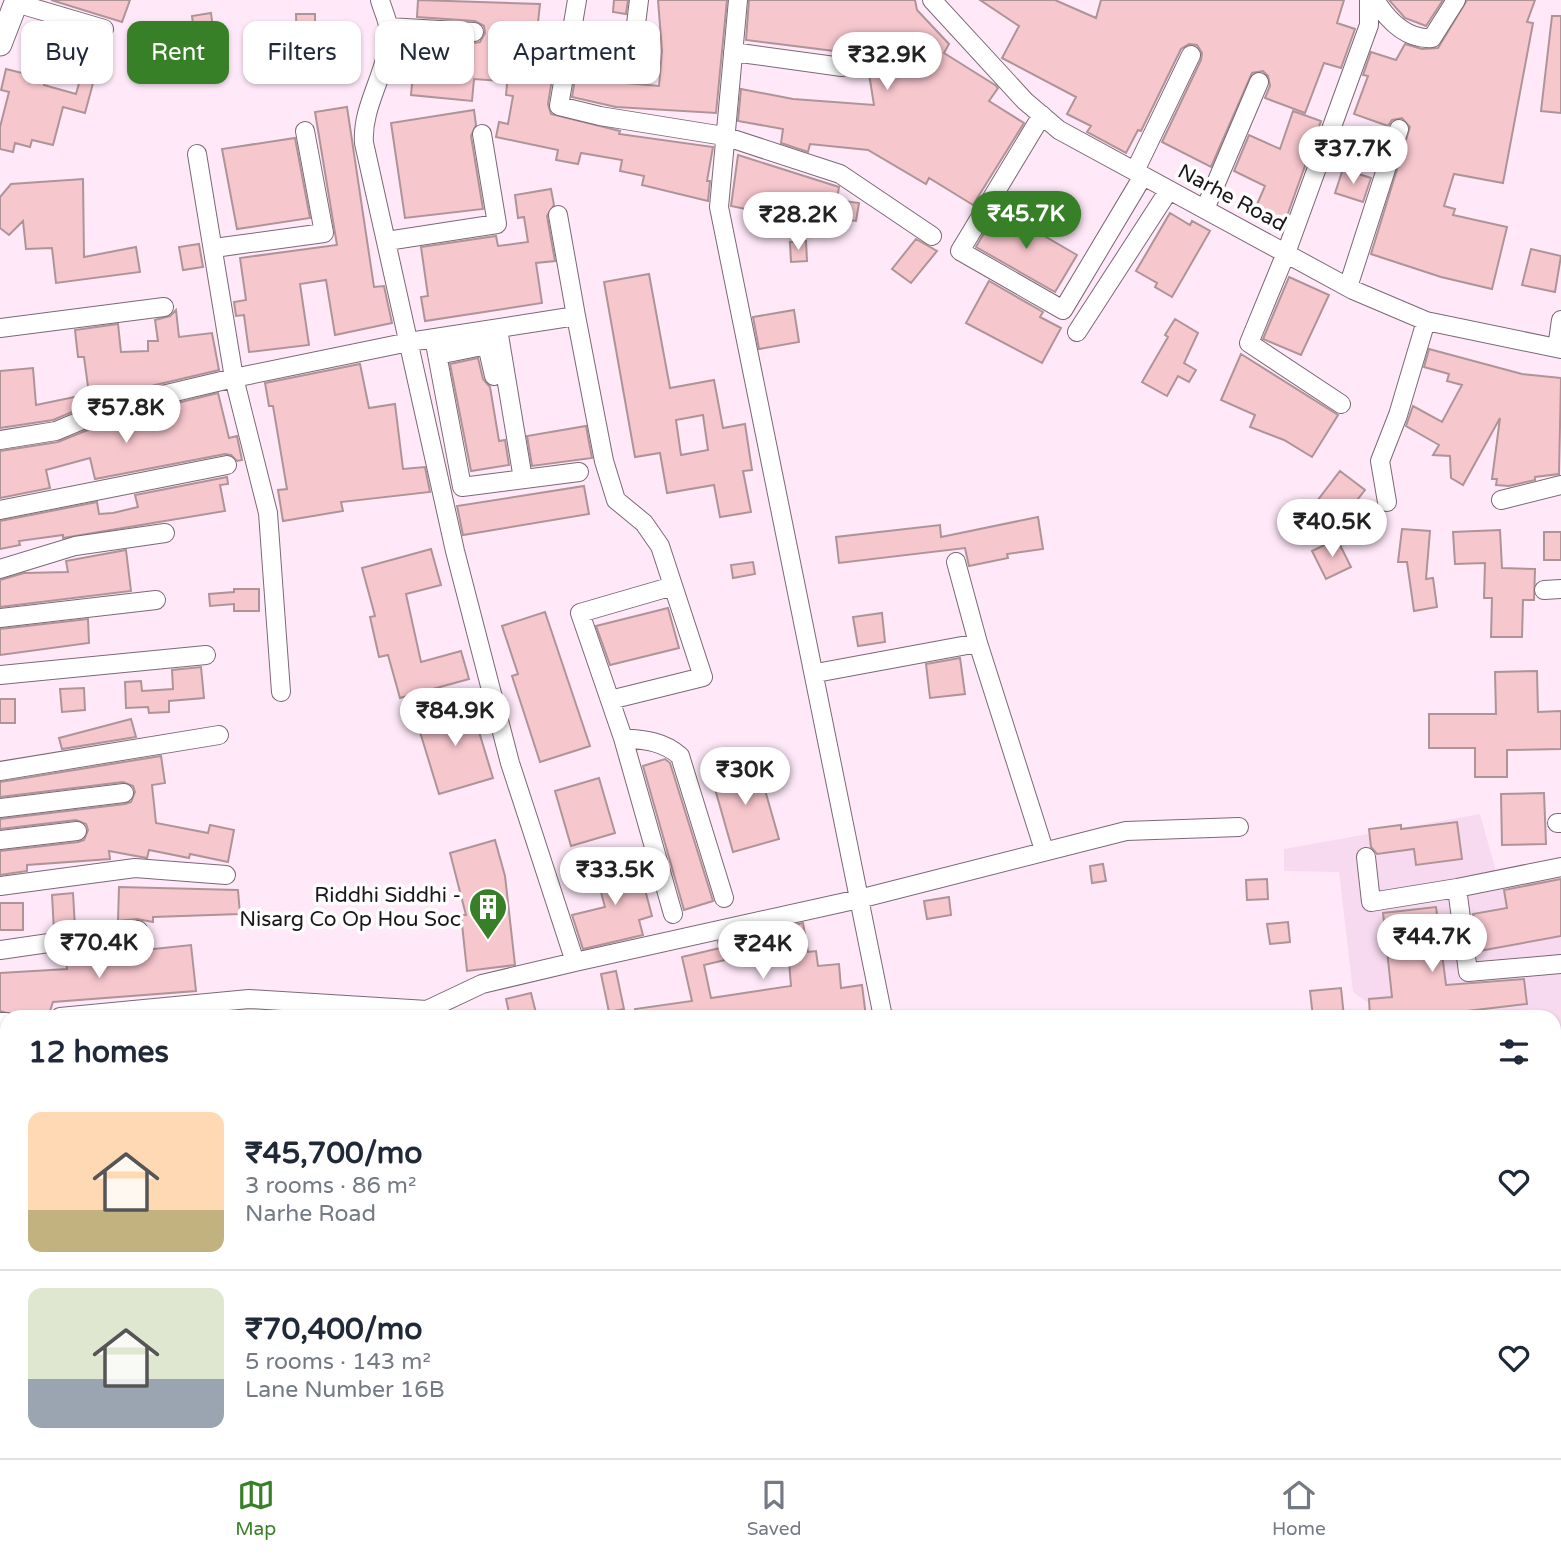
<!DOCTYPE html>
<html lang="en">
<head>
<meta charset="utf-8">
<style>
  :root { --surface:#fff; --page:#f6f6f7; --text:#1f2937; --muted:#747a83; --line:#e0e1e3; --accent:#378027 }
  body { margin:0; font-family:"Varela Round",sans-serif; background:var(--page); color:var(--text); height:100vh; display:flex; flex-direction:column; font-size:26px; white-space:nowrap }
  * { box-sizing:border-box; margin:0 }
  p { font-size:23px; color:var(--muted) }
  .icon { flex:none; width:38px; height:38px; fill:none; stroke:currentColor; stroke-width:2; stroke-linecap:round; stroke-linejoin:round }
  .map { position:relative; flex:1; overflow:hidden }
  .panel { position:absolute; left:0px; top:1010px; width:1561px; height:450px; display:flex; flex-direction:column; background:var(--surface); border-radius:21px 21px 0 0; box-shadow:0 2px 5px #0004 }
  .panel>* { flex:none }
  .hud { position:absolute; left:21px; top:21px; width:700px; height:63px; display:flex; gap:14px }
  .price { position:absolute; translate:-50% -60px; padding:0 16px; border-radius:24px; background:#fff; color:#222; font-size:23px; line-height:46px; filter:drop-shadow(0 2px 4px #0008) }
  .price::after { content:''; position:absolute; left:50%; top:42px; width:21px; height:16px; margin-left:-10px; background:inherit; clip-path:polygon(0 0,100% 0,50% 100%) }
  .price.active { background:var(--accent); color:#fff }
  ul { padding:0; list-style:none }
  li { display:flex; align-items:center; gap:21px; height:175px; padding:0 28px }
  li+li { border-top:2px solid var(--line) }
  li span { display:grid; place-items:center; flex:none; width:196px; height:140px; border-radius:14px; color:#555 }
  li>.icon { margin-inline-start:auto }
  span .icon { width:84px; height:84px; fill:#fffc; stroke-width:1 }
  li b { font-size:30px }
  h2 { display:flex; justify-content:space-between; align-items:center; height:84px; padding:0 28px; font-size:30px }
  .chip { padding:0 24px; border-radius:14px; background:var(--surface); box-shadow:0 2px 5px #0004; font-size:24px; line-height:63px }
  .chip.active { background:var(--accent); color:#fff }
  .tab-bar { display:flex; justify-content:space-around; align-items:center; height:98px; border-top:2px solid var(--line); background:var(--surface); font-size:19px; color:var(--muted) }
  .tab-bar a { display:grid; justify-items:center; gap:4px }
  .tab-bar .active { color:var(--accent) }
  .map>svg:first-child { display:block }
  .built { fill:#f7daef }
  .building { fill:#f7c7ce; stroke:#ae9497; stroke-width:2; fill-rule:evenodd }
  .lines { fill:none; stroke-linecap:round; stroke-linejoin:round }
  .minor-casing { stroke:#7b6876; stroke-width:20 }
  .major-casing { stroke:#7b6876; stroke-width:25 }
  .minor { stroke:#fff; stroke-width:18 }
  .major { stroke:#fff; stroke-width:23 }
  .labels { text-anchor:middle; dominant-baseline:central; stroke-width:7; stroke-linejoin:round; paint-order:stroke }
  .street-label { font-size:21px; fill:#1c151a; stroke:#fff }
  .poi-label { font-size:21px; fill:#1c151a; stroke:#fff; text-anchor:end }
</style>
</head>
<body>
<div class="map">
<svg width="1561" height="1458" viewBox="0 0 1561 1458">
  <rect width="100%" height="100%" fill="#ffe9f9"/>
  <path class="built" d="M 1480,814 L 1496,871 L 1561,860 L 1561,1059 L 1554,1045 L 1554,1017 L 1540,1017 L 1535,1009 L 1447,1017 L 1388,1017 L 1353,992 L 1339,872 L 1284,871 L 1284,849 Z"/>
  <path class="building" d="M 51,0 L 130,0 L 122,22 Z
    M 418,0 L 540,4 L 537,32 L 508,29 L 501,81 L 474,79 L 472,101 L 411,95 L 416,40 L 474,43 L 480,42 L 485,33 L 484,26 L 475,21 L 417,17 Z
    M 614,0 L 628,0 L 626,14 L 613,12 Z
    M 658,0 L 727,0 L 716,113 L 616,107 L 572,97 L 576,73 L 607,78 L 611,48 L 607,48 L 609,34 L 623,36 L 620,64 L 628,76 L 627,83 L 659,86 L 662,51 Z
    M 749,0 L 915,0 L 917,10 L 949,44 L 944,53 L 995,85 L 998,88 L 989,101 L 1024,123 L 973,205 L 929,178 L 926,184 L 868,150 L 810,144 L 808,152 L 781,143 L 783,129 L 738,121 L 741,89 L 793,99 L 874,105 L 866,55 L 746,40 Z
    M 980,0 L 1055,0 L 1096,18 L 1101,0 L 1344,0 L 1337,23 L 1355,29 L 1341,68 L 1324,63 L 1305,113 L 1265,98 L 1270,86 L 1268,76 L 1263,71 L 1252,73 L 1211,167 L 1162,142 L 1201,60 L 1202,53 L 1197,45 L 1189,44 L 1181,49 L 1141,131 L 1138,130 L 1126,153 L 1087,132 L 1091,126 L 1067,114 L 1076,97 L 1002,58 L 1019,26 Z
    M 1389,0 L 1443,0 L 1426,26 L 1405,18 Z
    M 1467,0 L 1535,0 L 1527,22 L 1533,23 L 1503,183 L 1454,174 L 1444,206 L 1455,209 L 1453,215 L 1507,227 L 1492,289 L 1441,277 L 1371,254 L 1410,127 L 1402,118 L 1392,120 L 1388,126 L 1354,114 L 1368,76 L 1363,75 L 1371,52 L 1396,60 L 1405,44 L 1422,49 L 1438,48 Z
    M 211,13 L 213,29 L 194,32 L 192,16 Z
    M 296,14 L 315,14 L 315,48 L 297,48 Z
    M 1552,16 L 1561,16 L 1561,113 L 1541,111 Z
    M 45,23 L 93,38 L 85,65 L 52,56 L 44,85 L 76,94 L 83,69 L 96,72 L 85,113 L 63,107 L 53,145 L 32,140 L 30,147 L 15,143 L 13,152 L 0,149 L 0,127 L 9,92 L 1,90 L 6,69 L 30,75 Z
    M 543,29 L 560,30 L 548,104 L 551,114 L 620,131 L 619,134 L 713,147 L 707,181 L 710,181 L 708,201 L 642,185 L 644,176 L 620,171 L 622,160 L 581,153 L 578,164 L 556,160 L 558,150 L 496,137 L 499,122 L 508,124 L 513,96 L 506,95 L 508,74 L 537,78 Z
    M 347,107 L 374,287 L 384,286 L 392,323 L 335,335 L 326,280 L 300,284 L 309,345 L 249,352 L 244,315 L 236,316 L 234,302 L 246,300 L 240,258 L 337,245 L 315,112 Z
    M 474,110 L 476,125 L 471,136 L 483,209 L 405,218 L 391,123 Z
    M 1293,111 L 1321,121 L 1282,230 L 1252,216 L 1265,186 L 1234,171 L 1249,135 L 1280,149 Z
    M 295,138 L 310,218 L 237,229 L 222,149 Z
    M 738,155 L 839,187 L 837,200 L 859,203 L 856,221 L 776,210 L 775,215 L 731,206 Z
    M 1343,169 L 1371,178 L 1363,202 L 1335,193 Z
    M 83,179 L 84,257 L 136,247 L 140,272 L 56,283 L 52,248 L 26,249 L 23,221 L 9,235 L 0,228 L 0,197 L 11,184 Z
    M 551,189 L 554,205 L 547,216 L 555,261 L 536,263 L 542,303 L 425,321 L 421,297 L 428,296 L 421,247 L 496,236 L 498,246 L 528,242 L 524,217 L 518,218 L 515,195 Z
    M 998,209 L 1077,255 L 1055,292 L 976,247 Z
    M 1170,213 L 1190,225 L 1192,221 L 1210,231 L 1172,297 L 1155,287 L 1157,283 L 1136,271 Z
    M 916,239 L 937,251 L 911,283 L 892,269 Z
    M 806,241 L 807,261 L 791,262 L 790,242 Z
    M 199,244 L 203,267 L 183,270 L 179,247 Z
    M 1531,249 L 1561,256 L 1555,292 L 1522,285 Z
    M 649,274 L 670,388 L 714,380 L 723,428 L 745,424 L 752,470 L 743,471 L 751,512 L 720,517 L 714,485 L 667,493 L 660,453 L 635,457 L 604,282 ZM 703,415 L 708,450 L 681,455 L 676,420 Z
    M 1289,277 L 1329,295 L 1301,355 L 1263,339 Z
    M 989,281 L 1043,312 L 1040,317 L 1061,328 L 1042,363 L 966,323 Z
    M 176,310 L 179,337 L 212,333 L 219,370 L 113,395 L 53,420 L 0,428 L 0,371 L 33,368 L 36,405 L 89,394 L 84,357 L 78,357 L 75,330 L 118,324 L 121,352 L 148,351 L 148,341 L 158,341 L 155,320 L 170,316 Z
    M 794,310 L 799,342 L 759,349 L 753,317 Z
    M 1175,319 L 1198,333 L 1184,363 L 1196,370 L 1189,382 L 1178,376 L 1167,396 L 1142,382 L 1168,337 L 1165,335 Z
    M 1429,349 L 1522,374 L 1561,378 L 1559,474 L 1535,477 L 1535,480 L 1509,486 L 1496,485 L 1497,479 L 1492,479 L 1500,418 L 1463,485 L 1451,478 L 1450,456 L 1433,455 L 1439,445 L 1406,426 L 1413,406 L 1442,422 L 1462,385 L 1447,381 L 1449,374 L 1424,367 Z
    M 1241,354 L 1338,415 L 1312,457 L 1284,440 L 1250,427 L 1255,415 L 1221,400 Z
    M 478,358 L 483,379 L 490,387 L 499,441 L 505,440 L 509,465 L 471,471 L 450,364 Z
    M 360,364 L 369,408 L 395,404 L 403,469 L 425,467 L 430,492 L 341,502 L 343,511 L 283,521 L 278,490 L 287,489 L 273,406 L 269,406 L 265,383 Z
    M 218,393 L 229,438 L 237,436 L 242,460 L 237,461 L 231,455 L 225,454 L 95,479 L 90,458 L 46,470 L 50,488 L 0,498 L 0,451 L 58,442 L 120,417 Z
    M 586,426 L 592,458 L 532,466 L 527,436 Z
    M 1340,471 L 1365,490 L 1338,524 L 1314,505 Z
    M 227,477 L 228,484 L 220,485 L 225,511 L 63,538 L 63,535 L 19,541 L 20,545 L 0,549 L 0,521 L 97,502 L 99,514 L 113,513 L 138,507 L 135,495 Z
    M 584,486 L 589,514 L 463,535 L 457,506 Z
    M 1038,517 L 1043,549 L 1007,554 L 1008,558 L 969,566 L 965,548 L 839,563 L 836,537 L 940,525 L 941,537 Z
    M 1402,529 L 1430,531 L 1426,579 L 1433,578 L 1437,607 L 1414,611 L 1407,562 L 1398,562 Z
    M 1500,530 L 1502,568 L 1535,569 L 1534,600 L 1523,600 L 1522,637 L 1491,637 L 1492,598 L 1484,598 L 1485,563 L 1455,564 L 1453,532 Z
    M 1544,532 L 1561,532 L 1561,560 L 1544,560 Z
    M 1337,539 L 1351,567 L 1326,579 L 1312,551 Z
    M 431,549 L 441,585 L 406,594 L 421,662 L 461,651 L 469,679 L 400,698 L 388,655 L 379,657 L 370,617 L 375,616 L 362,568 Z
    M 126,550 L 131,591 L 0,607 L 0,580 L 24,573 L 68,572 L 66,561 Z
    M 753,562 L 755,574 L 733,578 L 731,565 Z
    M 234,589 L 259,589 L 259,611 L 234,611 L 234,604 L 210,606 L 209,594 L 234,592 Z
    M 668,608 L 679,648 L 610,665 L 596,626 Z
    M 545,612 L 590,746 L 540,762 L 512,676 L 518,674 L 502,626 Z
    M 882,613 L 885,642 L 858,646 L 853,617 Z
    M 88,619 L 89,643 L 0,655 L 0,629 Z
    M 960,658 L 965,694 L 930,698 L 926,664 Z
    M 201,667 L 204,698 L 169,701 L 169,712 L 149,713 L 148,707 L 126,708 L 125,682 L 141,681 L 142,691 L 173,689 L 172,670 Z
    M 1537,671 L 1538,712 L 1561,711 L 1561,749 L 1507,750 L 1507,777 L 1475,777 L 1475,748 L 1429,748 L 1429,714 L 1496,714 L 1495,672 Z
    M 84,688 L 85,710 L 62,712 L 60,689 Z
    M 0,699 L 15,699 L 15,723 L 0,723 Z
    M 470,702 L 493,778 L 439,794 L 416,719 Z
    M 131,719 L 136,737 L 62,749 L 59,738 Z
    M 161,756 L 165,783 L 152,785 L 156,823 L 208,833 L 210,825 L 234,830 L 228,862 L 190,854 L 189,858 L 149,850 L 147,858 L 109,851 L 110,859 L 27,865 L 27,871 L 0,875 L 0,851 L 78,842 L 84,840 L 88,830 L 86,824 L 76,820 L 0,829 L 0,819 L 125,804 L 131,802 L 135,792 L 133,786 L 123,782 L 0,797 L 0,782 Z
    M 665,759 L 670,763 L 713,901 L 684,910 L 643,766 Z
    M 757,762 L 779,839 L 733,852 L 711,775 Z
    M 599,778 L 615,833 L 571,846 L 555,791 Z
    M 1544,793 L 1546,844 L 1502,845 L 1501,794 Z
    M 1457,822 L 1462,859 L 1416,865 L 1414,849 L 1377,854 L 1371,847 L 1369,829 L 1401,825 L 1401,829 Z
    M 495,840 L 505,876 L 515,965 L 467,971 L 461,915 L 466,915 L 450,853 Z
    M 637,859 L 652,916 L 639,920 L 643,935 L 583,949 L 572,915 L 605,907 L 595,870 Z
    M 1103,864 L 1106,881 L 1092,883 L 1090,866 Z
    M 1267,879 L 1268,899 L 1247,900 L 1246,880 Z
    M 1561,879 L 1561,936 L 1479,951 L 1473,914 L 1507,908 L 1504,890 Z
    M 119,887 L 238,890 L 240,914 L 153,917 L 153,922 L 137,919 L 118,921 Z
    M 73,893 L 75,928 L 54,931 L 52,895 Z
    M 949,897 L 951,915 L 927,919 L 924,901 Z
    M 0,903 L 23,903 L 23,930 L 0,930 Z
    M 1436,907 L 1446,985 L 1524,979 L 1527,1004 L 1416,1017 L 1370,1017 L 1369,999 L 1392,997 L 1383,913 Z
    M 1288,922 L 1290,942 L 1270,944 L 1267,924 Z
    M 803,923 L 808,952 L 816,951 L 818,966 L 839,964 L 841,988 L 862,985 L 866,1017 L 811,1017 L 811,1013 L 783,1017 L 635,1017 L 635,1009 L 692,1001 L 682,957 L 720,948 L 718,942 ZM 784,946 L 788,949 L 791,986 L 711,998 L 704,965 Z
    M 191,945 L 196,991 L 53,1002 L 49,1014 L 16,1016 L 0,1011 L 0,973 L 67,969 L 66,961 L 135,957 L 135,951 Z
    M 616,971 L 624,1009 L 609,1012 L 601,974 Z
    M 1341,988 L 1344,1017 L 1313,1017 L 1310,991 Z
    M 531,993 L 536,1013 L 510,1017 L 506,999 Z"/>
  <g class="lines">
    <defs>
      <path id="minor" d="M 577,0 L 559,106 L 600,116 L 724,136 L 840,174 L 932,236
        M 738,0 L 719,207 L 883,1017
        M 932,0 L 1025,101 L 1059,130 L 1353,290 L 1426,321 L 1561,349
        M 1375,0 C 1387,19 1406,40 1432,38 L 1456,0
        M 16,3 L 104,29
        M 388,27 L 474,32
        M 733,52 L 842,67
        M 631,65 L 639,0
        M 1042,115 L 960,251 L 1063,310 L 1143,176
        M 197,154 L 234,378 L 268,513 L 281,692
        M 1135,171 L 1191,55
        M 1205,209 L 1259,82
        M 558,215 L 576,316
        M 387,241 L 497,224 L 482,134
        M 214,248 L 324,233 L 305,131
        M 1348,287 L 1399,129
        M 0,328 L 164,307
        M 498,329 L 523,479
        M 1077,332 L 1169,190
        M 434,338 L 462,487 L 579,472
        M 1557,348 L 1561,320
        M 438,355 L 487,345 L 494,376
        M 1341,404 L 1249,343 L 1286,253 L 1369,25 L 1369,0
        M 0,440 L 56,431 L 116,406 L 234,378 L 409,342 L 576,316 L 604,461 L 616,500 L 644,523 L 660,546 L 703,677 L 610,700
        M 1501,500 L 1561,485
        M 1387,502 L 1380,461 L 1398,415 L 1426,321
        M 0,510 L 227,465
        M 956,562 L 978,643 L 1044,850
        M 0,569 L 75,546 L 165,533
        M 1544,590 L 1561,589
        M 0,618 L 156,600
        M 816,673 L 978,643
        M 0,675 L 206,655
        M 623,738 C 645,740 663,741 680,756 L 724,898
        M 0,771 L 219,735
        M 0,808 L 124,793
        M 1557,823 L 1561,823
        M 0,840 L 77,831
        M 1366,857 L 1371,902 L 1457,888 L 1468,972 L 1561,964
        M 0,886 L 135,868 L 226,875
        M 1457,888 L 1561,867
        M 673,914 L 623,738 L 580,613 L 673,586
        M 0,950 L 138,930
        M 575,962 L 859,899 L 1126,831 L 1239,827
        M 60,1017 L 249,999 L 427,1010 L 482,984 L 575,962 L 510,763 L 455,551 L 364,143 C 361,102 393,67 388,26 C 387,18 382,8 380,0
        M 0,1022 L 7,1022
        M 0,1115 L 7,1114
        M 0,1227 L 7,1227
        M 0,1273 L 7,1273
        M 0,1338 L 7,1339
        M 0,1419 L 7,1419
        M 1554,1421 L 1555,1458
        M 1113,1452 L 1114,1458
        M 1406,1452 L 1407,1458
        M 109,1458 L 171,1452
        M 411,1458 L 507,1455 L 526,1458"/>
      <path id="major" d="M 0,44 L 17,0"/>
    </defs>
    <use href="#minor" class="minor-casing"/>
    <use href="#major" class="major-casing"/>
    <use href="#minor" class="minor"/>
    <use href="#major" class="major"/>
  </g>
  <defs>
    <symbol id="building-pin" viewBox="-11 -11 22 30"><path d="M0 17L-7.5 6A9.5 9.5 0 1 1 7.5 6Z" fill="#378027" stroke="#fff"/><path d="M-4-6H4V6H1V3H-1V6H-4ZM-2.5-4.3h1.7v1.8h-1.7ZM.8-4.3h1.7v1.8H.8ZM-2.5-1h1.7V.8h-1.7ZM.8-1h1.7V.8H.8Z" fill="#fff"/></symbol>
  </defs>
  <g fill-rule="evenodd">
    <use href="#building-pin" x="466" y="885" width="44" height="60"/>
  </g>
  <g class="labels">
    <g class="street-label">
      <text transform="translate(1232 198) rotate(28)">Narhe Road</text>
    </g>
    <g class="poi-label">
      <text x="461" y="895">Riddhi Siddhi -<tspan x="461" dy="24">Nisarg Co Op Hou Soc</tspan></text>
    </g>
  </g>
</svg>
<b class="price" style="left:887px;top:92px">₹32.9K</b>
<b class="price" style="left:1353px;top:186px">₹37.7K</b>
<b class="price active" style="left:1026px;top:251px">₹45.7K</b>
<b class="price" style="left:798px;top:252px">₹28.2K</b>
<b class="price" style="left:126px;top:445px">₹57.8K</b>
<b class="price" style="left:1332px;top:559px">₹40.5K</b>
<b class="price" style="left:455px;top:748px">₹84.9K</b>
<b class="price" style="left:745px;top:807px">₹30K</b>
<b class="price" style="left:615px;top:907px">₹33.5K</b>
<b class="price" style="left:1432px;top:974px">₹44.7K</b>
<b class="price" style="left:99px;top:980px">₹70.4K</b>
<b class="price" style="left:763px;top:981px">₹24K</b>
<div class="hud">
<a class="chip">Buy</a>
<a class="chip active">Rent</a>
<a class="chip">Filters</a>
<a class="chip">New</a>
<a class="chip">Apartment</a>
</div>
<section class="panel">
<h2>12 homes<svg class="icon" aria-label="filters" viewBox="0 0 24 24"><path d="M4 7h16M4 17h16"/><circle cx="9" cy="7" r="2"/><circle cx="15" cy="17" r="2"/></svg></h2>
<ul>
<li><span style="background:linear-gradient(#ffd9b3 70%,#c2b280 0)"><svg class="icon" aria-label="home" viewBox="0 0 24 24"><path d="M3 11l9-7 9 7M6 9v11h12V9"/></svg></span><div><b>₹45,700/mo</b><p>3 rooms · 86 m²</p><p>Narhe Road</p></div><svg class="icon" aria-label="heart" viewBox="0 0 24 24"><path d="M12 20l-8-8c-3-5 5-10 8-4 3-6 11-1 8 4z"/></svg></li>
<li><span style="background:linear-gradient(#dfe7d0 65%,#9aa5b1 0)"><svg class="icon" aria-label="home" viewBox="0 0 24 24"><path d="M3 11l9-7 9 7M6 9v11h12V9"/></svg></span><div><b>₹70,400/mo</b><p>5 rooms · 143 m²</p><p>Lane Number 16B</p></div><svg class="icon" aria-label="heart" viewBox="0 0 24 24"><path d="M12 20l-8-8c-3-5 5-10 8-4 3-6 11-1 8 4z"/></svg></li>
</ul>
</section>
</div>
<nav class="tab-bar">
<a class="active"><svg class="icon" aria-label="map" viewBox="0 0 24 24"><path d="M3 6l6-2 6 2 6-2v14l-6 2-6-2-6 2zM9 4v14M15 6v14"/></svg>Map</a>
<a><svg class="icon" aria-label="saved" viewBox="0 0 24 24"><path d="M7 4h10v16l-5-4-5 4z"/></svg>Saved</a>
<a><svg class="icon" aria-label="home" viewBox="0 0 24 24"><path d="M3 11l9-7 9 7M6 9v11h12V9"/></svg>Home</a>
</nav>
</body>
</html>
